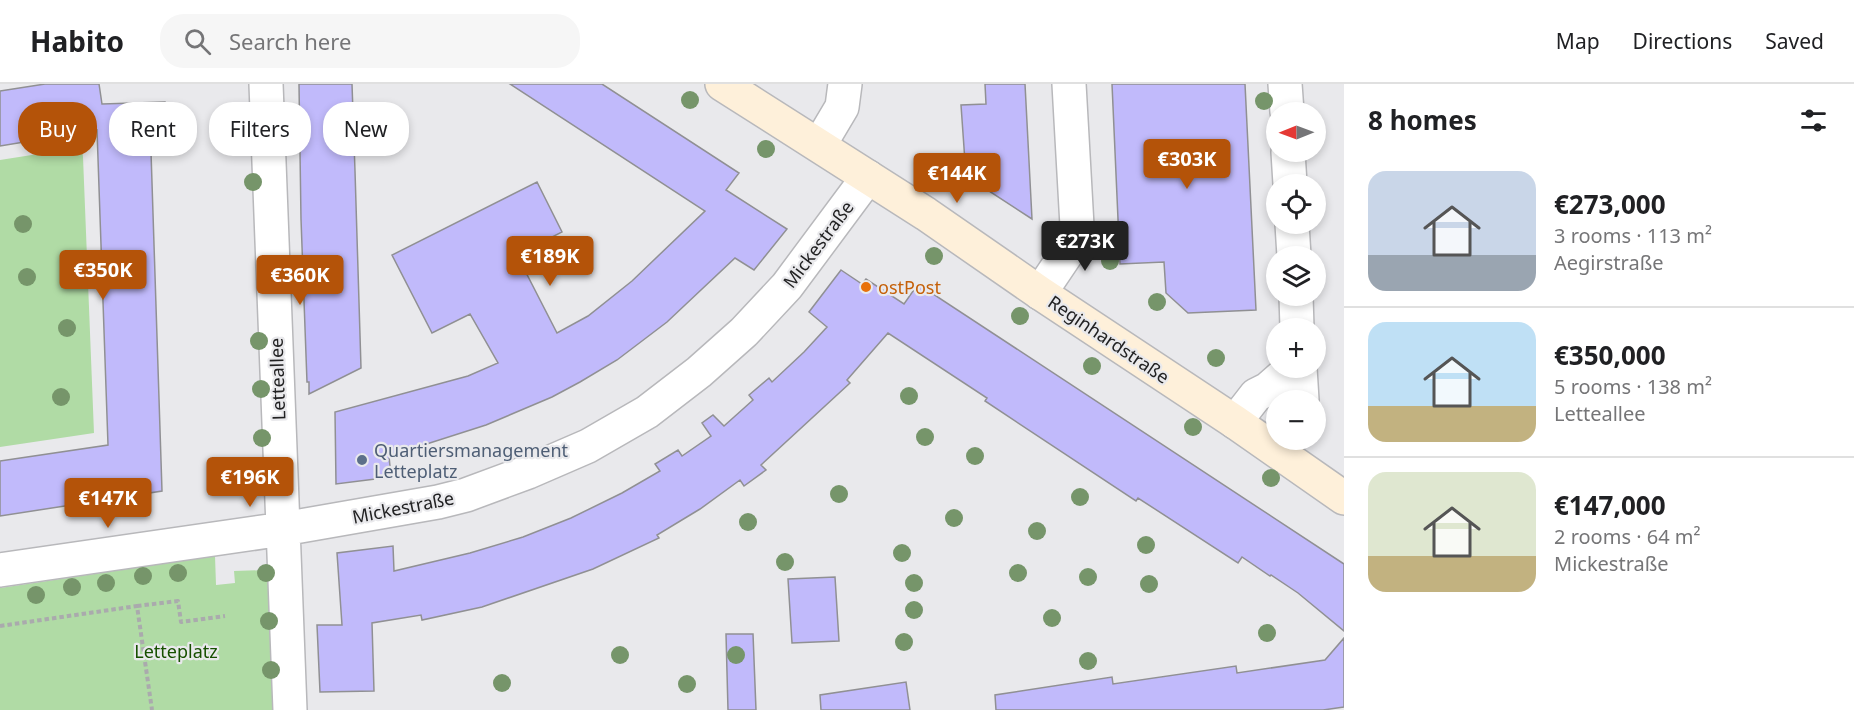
<!DOCTYPE html>
<html lang="en">
<head>
<meta charset="utf-8">
<style>
  :root { --surface:#fff; --page:#f6f6f6; --text:#202124; --muted:#757577; --line:#e0e0e0; --accent:#b45309 }
  body { margin:0; font-family:"Noto Sans",sans-serif; background:var(--page); color:var(--text); height:100vh; display:flex; flex-direction:column; font-size:22px; white-space:nowrap }
  * { box-sizing:border-box; margin:0 }
  p { font-size:20px; color:var(--muted) }
  .icon { flex:none; width:33px; height:33px; fill:none; stroke:currentColor; stroke-width:2; stroke-linecap:round; stroke-linejoin:round }
  .map { position:relative; flex:1; overflow:hidden }
  .drawer { display:flex; flex-direction:column; background:var(--surface); width:510px }
  .drawer>* { flex:none }
  .banner { position:absolute; left:18px; top:18px; width:570px; height:54px; display:flex; gap:12px }
  .needle { width:39px; rotate:269deg }
  .fabs { position:absolute; left:1266px; top:18px; display:grid; gap:12px }
  .fabs a { display:grid; place-items:center; width:60px; height:60px; border-radius:50%; background:var(--surface); box-shadow:0 3px 9px #0003; font-size:30px }
  .price { position:absolute; translate:-50% -51px; padding:0 14px; border-radius:6px; background:var(--accent); color:#fff; font-size:20px; line-height:39px; filter:drop-shadow(0 2px 3px #0008) }
  .price::after { content:''; position:absolute; left:50%; top:36px; width:18px; height:14px; margin-left:-9px; background:inherit; clip-path:polygon(0 0,100% 0,50% 100%) }
  .price.active { background:#222; color:#fff }
  ul { padding:0; list-style:none }
  li { display:flex; align-items:center; gap:18px; height:150px; padding:0 24px }
  li+li { border-top:2px solid var(--line) }
  li span { display:grid; place-items:center; flex:none; width:168px; height:120px; border-radius:18px; color:#555 }
  li>.icon { margin-inline-start:auto }
  span .icon { width:72px; height:72px; fill:#fffc; stroke-width:1 }
  li b { font-size:26px }
  h2 { display:flex; justify-content:space-between; align-items:center; height:72px; padding:0 24px; font-size:26px }
  .pill { padding:0 21px; border-radius:24px; background:var(--surface); box-shadow:0 3px 9px #0003; font-size:21px; line-height:54px }
  .pill.active { background:var(--accent); color:#fff }
  header { display:flex; align-items:center; gap:36px; box-sizing:border-box; height:84px; padding:0 30px; background:var(--surface); border-bottom:2px solid var(--line) }
  header strong { font-size:28px }
  nav { display:flex; gap:33px; margin-inline-start:auto; font-size:21px }
  .search { width:420px; height:54px; background:var(--page); display:flex; align-items:center; gap:15px; box-sizing:border-box; padding:0 21px; border-radius:24px; color:var(--muted); font-size:22px }
  main { display:flex; flex:1; min-height:0 }
  .map>svg:first-child { display:block }
  .green { fill:#b0dba5 }
  .building { fill:#c1bafb; stroke:#909093; stroke-width:1.5 }
  .lines { fill:none; stroke-linecap:round; stroke-linejoin:round }
  .street-casing { stroke:#b8b8bb; stroke-width:36 }
  .secondary-casing { stroke:#b8b8bb; stroke-width:36 }
  .path { stroke:#aaaaad; stroke-width:4; stroke-dasharray:4.5 3; stroke-linecap:butt }
  .street { stroke:#fff; stroke-width:33 }
  .secondary { stroke:#fef0da; stroke-width:33 }
  .tree { fill:#76956a }
  .food-dot { fill:#e8710a; stroke:#e9e9ec; stroke-width:2 }
  .service-dot { fill:#5c6f8a; stroke:#e9e9ec; stroke-width:2 }
  .labels { text-anchor:middle; dominant-baseline:central; stroke-width:4.5; stroke-linejoin:round; paint-order:stroke }
  .street-label { font-size:18px; fill:#222223; stroke:#e9e9ec }
  .food-label { font-size:18px; fill:#c56008; stroke:#e9e9ec; text-anchor:start }
  .service-label { font-size:18px; fill:#4e5e75; stroke:#e9e9ec; text-anchor:start }
  .park-label { font-size:18px; fill:#175000; stroke:#e9e9ec }
</style>
</head>
<body>
<header>
<strong>Habito</strong>
<div class="search"><svg class="icon" aria-label="search" viewBox="0 0 24 24"><circle cx="10" cy="10" r="6"/><path d="M15 15l6 6"/></svg>Search here</div>
<nav><a>Map</a><a>Directions</a><a>Saved</a></nav>
</header>
<main>
<div class="map">
<svg width="1344" height="626" viewBox="0 0 1344 626">
  <rect width="100%" height="100%" fill="#e9e9ec"/>
  <path class="green" d="M 76,64 L 82,66 L 83,73 L 94,349 L 0,363 L 0,76 Z
    M 215,472 L 216,501 L 235,499 L 234,487 L 269,486 L 275,626 L 0,626 L 0,504 Z"/>
  <path class="building" d="M 45,0 L 99,0 L 102,20 L 165,18 L 167,35 L 150,37 L 162,407 L 0,432 L 0,377 L 108,361 L 97,46 L 0,62 L 0,7 Z
    M 299,0 L 352,0 L 355,87 L 361,284 L 309,310 L 309,298 L 307,298 L 301,135 Z
    M 510,0 L 602,0 L 739,89 L 726,106 L 787,145 L 754,186 L 735,174 L 667,238 L 617,276 L 580,298 L 552,313 L 486,341 L 389,372 L 391,393 L 336,400 L 335,328 L 468,292 L 498,279 L 470,230 L 432,249 L 392,171 L 537,98 L 562,148 L 517,171 L 557,249 L 588,232 L 632,197 L 705,127 Z
    M 985,0 L 1025,0 L 1032,135 L 966,92 L 961,21 L 986,20 Z
    M 1112,0 L 1245,0 L 1256,226 L 1188,229 L 1166,209 L 1164,178 L 1120,180 Z
    M 841,186 L 862,200 L 866,195 L 904,220 L 918,200 L 1344,480 L 1344,547 L 1298,509 L 1271,491 L 1270,492 L 1242,473 L 1238,479 L 1138,414 L 1136,417 L 985,317 L 987,314 L 888,249 L 847,296 L 850,299 L 761,381 L 766,386 L 744,402 L 740,396 L 700,425 L 657,451 L 659,454 L 593,485 L 482,523 L 422,536 L 421,531 L 372,539 L 374,607 L 320,608 L 317,541 L 342,541 L 337,469 L 393,462 L 394,487 L 470,469 L 523,453 L 571,434 L 622,409 L 660,387 L 655,380 L 678,366 L 682,372 L 711,352 L 702,339 L 713,331 L 724,342 L 753,316 L 749,311 L 769,294 L 772,298 L 804,268 L 827,243 L 809,228 Z
    M 835,493 L 839,557 L 792,559 L 788,495 Z
    M 726,550 L 753,550 L 756,626 L 728,626 Z
    M 1344,554 L 1344,623 L 1323,626 L 996,626 L 995,611 L 1112,593 L 1113,600 L 1236,582 L 1237,589 L 1325,576 Z
    M 906,598 L 910,626 L 821,626 L 820,611 Z"/>
  <g class="lines">
    <defs>
      <path id="street" d="M 266,0 L 290,626
        M 1285,0 L 1287,28
        M 820,60 L 842,23 L 845,0
        M 1288,68 L 1290,100
        M 1292,140 L 1294,172
        M 1040,209 L 1071,163 L 1077,142 L 1069,0
        M 1296,212 L 1297,244
        M 1300,284 L 1302,316
        M 1235,338 L 1256,311 L 1268,305 L 1284,291 L 1289,284
        M 0,486 L 283,445 L 438,418 L 466,411 L 528,388 L 588,362 L 647,328 L 699,288 L 744,248 L 787,202 L 868,93"/>
      <path id="secondary" d="M 722,0 L 926,130 L 1040,209 L 1235,338 L 1344,414"/>
    </defs>
    <use href="#street" class="street-casing"/>
    <use href="#secondary" class="secondary-casing"/>
    <path class="path" d="M 137,522 L 178,517 L 181,538 L 225,532
      M 0,542 L 137,522 L 152,626"/>
    <use href="#street" class="street"/>
    <use href="#secondary" class="secondary"/>
  </g>
  <g class="tree">
    <circle cx="690" cy="16" r="9"/>
    <circle cx="1264" cy="17" r="9"/>
    <circle cx="766" cy="65" r="9"/>
    <circle cx="253" cy="98" r="9"/>
    <circle cx="23" cy="140" r="9"/>
    <circle cx="1054" cy="148" r="9"/>
    <circle cx="934" cy="172" r="9"/>
    <circle cx="1110" cy="177" r="9"/>
    <circle cx="27" cy="193" r="9"/>
    <circle cx="1157" cy="218" r="9"/>
    <circle cx="1020" cy="232" r="9"/>
    <circle cx="67" cy="244" r="9"/>
    <circle cx="259" cy="257" r="9"/>
    <circle cx="1216" cy="274" r="9"/>
    <circle cx="1092" cy="282" r="9"/>
    <circle cx="261" cy="305" r="9"/>
    <circle cx="909" cy="312" r="9"/>
    <circle cx="61" cy="313" r="9"/>
    <circle cx="1193" cy="343" r="9"/>
    <circle cx="925" cy="353" r="9"/>
    <circle cx="262" cy="354" r="9"/>
    <circle cx="975" cy="372" r="9"/>
    <circle cx="1271" cy="394" r="9"/>
    <circle cx="263" cy="401" r="9"/>
    <circle cx="839" cy="410" r="9"/>
    <circle cx="1080" cy="413" r="9"/>
    <circle cx="954" cy="434" r="9"/>
    <circle cx="748" cy="438" r="9"/>
    <circle cx="1037" cy="447" r="9"/>
    <circle cx="1146" cy="461" r="9"/>
    <circle cx="902" cy="469" r="9"/>
    <circle cx="785" cy="478" r="9"/>
    <circle cx="178" cy="489" r="9"/>
    <circle cx="266" cy="489" r="9"/>
    <circle cx="1018" cy="489" r="9"/>
    <circle cx="143" cy="492" r="9"/>
    <circle cx="1088" cy="493" r="9"/>
    <circle cx="106" cy="499" r="9"/>
    <circle cx="914" cy="499" r="9"/>
    <circle cx="1149" cy="500" r="9"/>
    <circle cx="72" cy="503" r="9"/>
    <circle cx="36" cy="511" r="9"/>
    <circle cx="914" cy="526" r="9"/>
    <circle cx="1052" cy="534" r="9"/>
    <circle cx="269" cy="537" r="9"/>
    <circle cx="1267" cy="549" r="9"/>
    <circle cx="904" cy="558" r="9"/>
    <circle cx="620" cy="571" r="9"/>
    <circle cx="736" cy="571" r="9"/>
    <circle cx="1088" cy="577" r="9"/>
    <circle cx="271" cy="586" r="9"/>
    <circle cx="502" cy="599" r="9"/>
    <circle cx="687" cy="600" r="9"/>
  </g>
  <circle class="food-dot" cx="866" cy="203" r="6"/>
  <circle class="service-dot" cx="362" cy="376" r="6"/>
  <g class="labels">
    <g class="street-label">
      <text transform="translate(818 160) rotate(-53)">Mickestraße</text>
      <text transform="translate(1109 255) rotate(34)">Reginhardstraße</text>
      <text transform="translate(277 295) rotate(-92)">Letteallee</text>
      <text transform="translate(403 423) rotate(-11)">Mickestraße</text>
    </g>
    <g class="food-label">
      <text x="878" y="203">ostPost</text>
    </g>
    <g class="service-label">
      <text x="374" y="366">Quartiersmanagement<tspan x="374" dy="21">Letteplatz</tspan></text>
    </g>
    <g class="park-label">
      <text x="176" y="567">Letteplatz</text>
    </g>
  </g>
</svg>
<div class="fabs">
<a><svg class="needle" viewBox="-14 -14 28 28"><path d="M0-13l5 13h-10z" fill="#e53935"/><path d="M0 13l5-13h-10z" fill="#757577"/></svg></a>
<a><svg class="icon" aria-label="locate" viewBox="0 0 24 24"><circle cx="12" cy="12" r="6"/><path d="M12 2v4M12 18v4M2 12h4M18 12h4"/></svg></a>
<a><svg class="icon" aria-label="layers" viewBox="0 0 24 24"><path d="M12 4l9 5-9 5-9-5zM3 14l9 5 9-5"/></svg></a>
<a>+</a>
<a>−</a>
</div>
<b class="price" style="left:1187px;top:106px">€303K</b>
<b class="price" style="left:957px;top:120px">€144K</b>
<b class="price active" style="left:1085px;top:188px">€273K</b>
<b class="price" style="left:550px;top:203px">€189K</b>
<b class="price" style="left:103px;top:217px">€350K</b>
<b class="price" style="left:300px;top:222px">€360K</b>
<b class="price" style="left:250px;top:424px">€196K</b>
<b class="price" style="left:108px;top:445px">€147K</b>
<div class="banner">
<a class="pill active">Buy</a>
<a class="pill">Rent</a>
<a class="pill">Filters</a>
<a class="pill">New</a>
</div>
</div>
<section class="drawer">
<h2>8 homes<svg class="icon" aria-label="filters" viewBox="0 0 24 24"><path d="M4 7h16M4 17h16"/><circle cx="9" cy="7" r="2"/><circle cx="15" cy="17" r="2"/></svg></h2>
<ul>
<li><span style="background:linear-gradient(#c9d6e8 70%,#9aa5b1 0)"><svg class="icon" aria-label="home" viewBox="0 0 24 24"><path d="M3 11l9-7 9 7M6 9v11h12V9"/></svg></span><div><b>€273,000</b><p>3 rooms · 113 m²</p><p>Aegirstraße</p></div></li>
<li><span style="background:linear-gradient(#bfe0f5 70%,#c2b280 0)"><svg class="icon" aria-label="home" viewBox="0 0 24 24"><path d="M3 11l9-7 9 7M6 9v11h12V9"/></svg></span><div><b>€350,000</b><p>5 rooms · 138 m²</p><p>Letteallee</p></div></li>
<li><span style="background:linear-gradient(#dfe7d0 70%,#c2b280 0)"><svg class="icon" aria-label="home" viewBox="0 0 24 24"><path d="M3 11l9-7 9 7M6 9v11h12V9"/></svg></span><div><b>€147,000</b><p>2 rooms · 64 m²</p><p>Mickestraße</p></div></li>
</ul>
</section>
</main>
</body>
</html>
